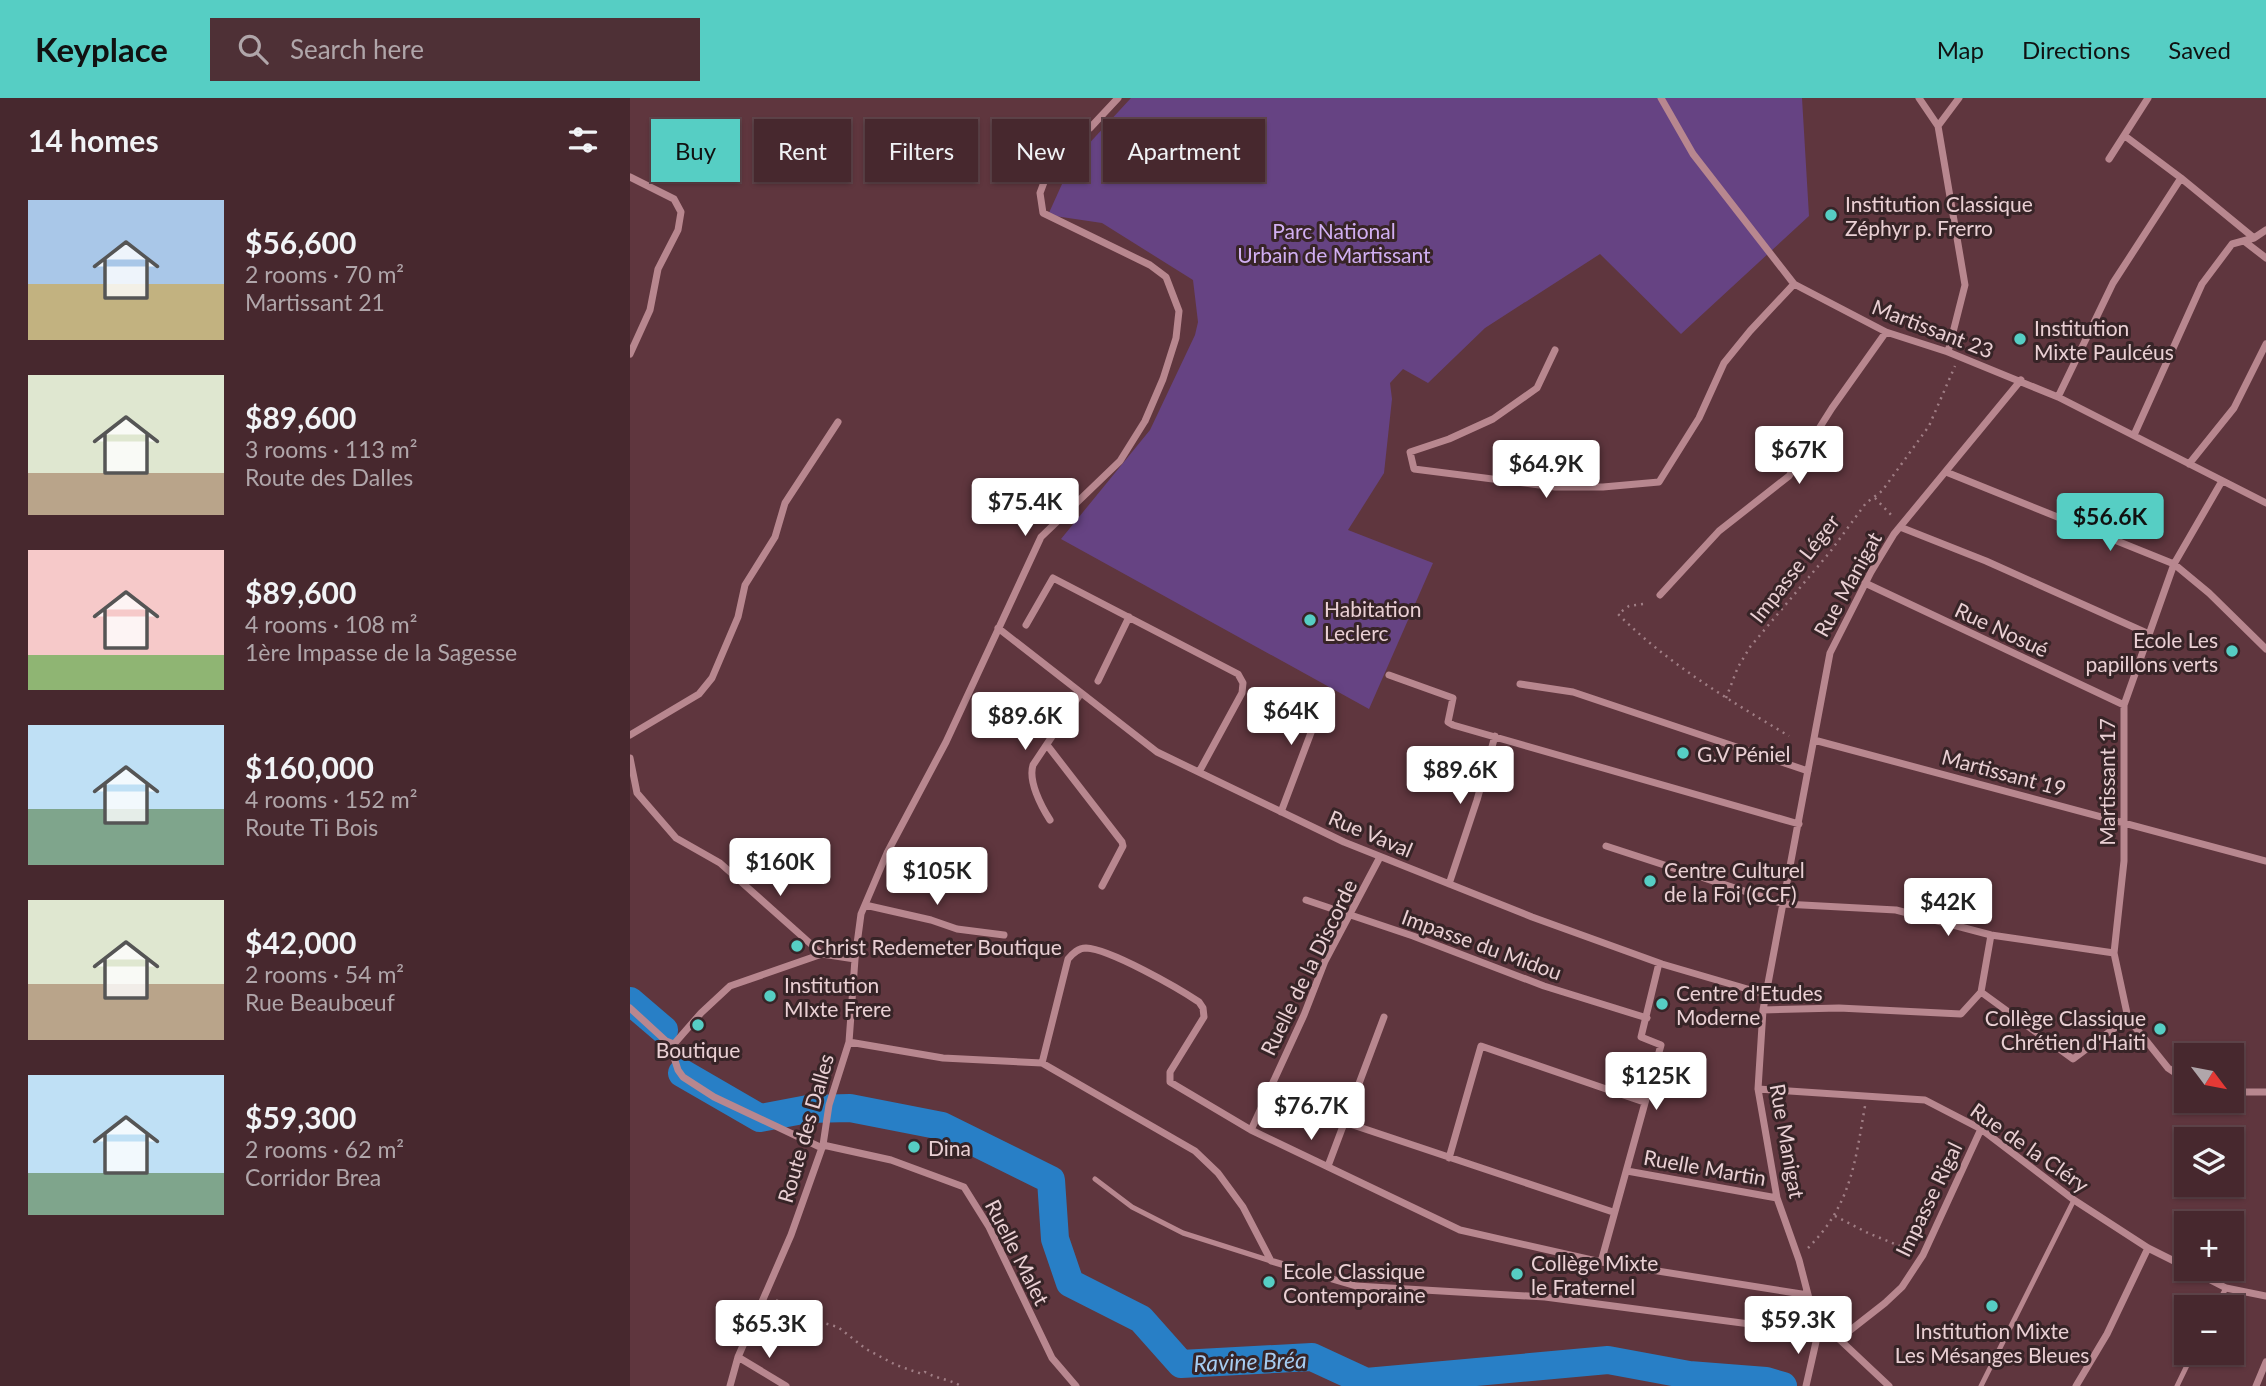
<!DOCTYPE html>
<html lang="en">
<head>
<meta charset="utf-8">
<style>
  :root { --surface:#47282e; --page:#4e3036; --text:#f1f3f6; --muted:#b0a6aa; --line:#5f444a; --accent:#56cec4 }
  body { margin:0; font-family:Lato,sans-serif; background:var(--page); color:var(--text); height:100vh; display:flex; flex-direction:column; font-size:26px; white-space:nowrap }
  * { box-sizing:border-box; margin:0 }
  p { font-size:23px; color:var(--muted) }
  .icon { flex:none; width:38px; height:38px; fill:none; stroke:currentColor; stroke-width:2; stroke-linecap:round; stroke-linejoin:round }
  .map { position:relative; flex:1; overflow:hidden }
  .panel { display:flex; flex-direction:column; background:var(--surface); width:630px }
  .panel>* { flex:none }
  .top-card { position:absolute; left:21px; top:21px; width:665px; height:63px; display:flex; gap:14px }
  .needle { width:46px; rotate:122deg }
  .buttons { position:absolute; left:1544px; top:945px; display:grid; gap:14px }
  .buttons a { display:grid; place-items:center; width:70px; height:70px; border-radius:0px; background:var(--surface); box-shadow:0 2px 5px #0004,0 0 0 2px var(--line); font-size:35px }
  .price { position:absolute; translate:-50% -60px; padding:0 16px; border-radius:7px; background:#fff; color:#222; font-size:23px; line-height:46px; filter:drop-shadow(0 2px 4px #0008) }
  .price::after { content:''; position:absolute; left:50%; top:42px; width:21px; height:16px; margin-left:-10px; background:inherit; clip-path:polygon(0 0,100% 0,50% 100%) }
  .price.on { background:var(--accent); color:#111 }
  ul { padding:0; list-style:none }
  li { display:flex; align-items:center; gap:21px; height:175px; padding:0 28px }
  li span { display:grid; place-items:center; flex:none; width:196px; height:140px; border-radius:0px; color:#555 }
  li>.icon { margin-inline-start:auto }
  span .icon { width:84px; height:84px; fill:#fffc; stroke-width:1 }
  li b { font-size:30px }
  h2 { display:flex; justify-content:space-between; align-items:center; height:84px; padding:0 28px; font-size:30px }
  .chip { padding:0 24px; border-radius:0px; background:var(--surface); box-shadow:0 2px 5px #0004,0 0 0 2px var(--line); font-size:24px; line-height:63px }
  .chip.on { background:var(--accent); color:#111 }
  header { display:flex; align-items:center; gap:42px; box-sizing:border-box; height:98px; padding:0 35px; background:var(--accent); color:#111 }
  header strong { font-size:33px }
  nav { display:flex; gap:38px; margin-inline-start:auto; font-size:24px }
  .search { width:490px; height:63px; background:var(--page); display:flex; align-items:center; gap:18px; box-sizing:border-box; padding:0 24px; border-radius:0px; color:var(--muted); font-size:26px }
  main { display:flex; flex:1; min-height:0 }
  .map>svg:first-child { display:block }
  .green { fill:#664383 }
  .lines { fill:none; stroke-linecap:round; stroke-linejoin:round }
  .river { stroke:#287fc6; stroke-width:28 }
  .path { stroke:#a07e85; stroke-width:2.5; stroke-dasharray:2 5; stroke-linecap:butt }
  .service { stroke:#b8878f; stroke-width:5 }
  .minor { stroke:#b8878f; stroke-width:7 }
  .poi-dot { fill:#56cec4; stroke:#372427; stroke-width:2.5 }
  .labels { text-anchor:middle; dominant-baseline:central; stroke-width:6; stroke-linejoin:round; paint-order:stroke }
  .poi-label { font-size:21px; fill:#ead0d4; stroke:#372427; text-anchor:start }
  .park-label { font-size:21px; fill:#d1aff2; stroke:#372427 }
  .street-label { font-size:21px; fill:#ead0d4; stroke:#372427 }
  .water-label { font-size:23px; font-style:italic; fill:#a6ccf1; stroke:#372427 }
</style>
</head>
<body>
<header>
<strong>Keyplace</strong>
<div class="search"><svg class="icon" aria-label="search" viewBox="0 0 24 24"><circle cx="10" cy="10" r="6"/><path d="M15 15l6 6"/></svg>Search here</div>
<nav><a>Map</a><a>Directions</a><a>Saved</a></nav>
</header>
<main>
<section class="panel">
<h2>14 homes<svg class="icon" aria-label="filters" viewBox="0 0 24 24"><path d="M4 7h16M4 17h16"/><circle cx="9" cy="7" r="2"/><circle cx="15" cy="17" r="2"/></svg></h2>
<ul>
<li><span style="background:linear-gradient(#a9c7e8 60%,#c2b280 0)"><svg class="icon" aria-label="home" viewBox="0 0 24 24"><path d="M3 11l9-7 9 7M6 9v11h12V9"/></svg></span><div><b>$56,600</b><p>2 rooms · 70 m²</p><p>Martissant 21</p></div></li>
<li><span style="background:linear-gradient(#dfe7d0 70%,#b9a48a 0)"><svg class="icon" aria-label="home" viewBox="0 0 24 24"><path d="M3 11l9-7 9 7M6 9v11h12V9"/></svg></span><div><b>$89,600</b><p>3 rooms · 113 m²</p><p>Route des Dalles</p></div></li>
<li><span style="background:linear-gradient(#f6c9c9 75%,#8fb573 0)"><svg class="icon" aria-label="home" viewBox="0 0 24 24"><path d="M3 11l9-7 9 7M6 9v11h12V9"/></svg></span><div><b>$89,600</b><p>4 rooms · 108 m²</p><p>1ère Impasse de la Sagesse</p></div></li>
<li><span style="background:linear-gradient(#bfe0f5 60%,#7fa58c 0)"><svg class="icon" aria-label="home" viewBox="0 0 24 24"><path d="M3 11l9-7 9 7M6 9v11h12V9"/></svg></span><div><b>$160,000</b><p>4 rooms · 152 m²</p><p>Route Ti Bois</p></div></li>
<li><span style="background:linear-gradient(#dfe7d0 60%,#b9a48a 0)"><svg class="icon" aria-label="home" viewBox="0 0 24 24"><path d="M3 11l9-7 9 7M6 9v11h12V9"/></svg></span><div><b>$42,000</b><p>2 rooms · 54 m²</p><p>Rue Beaubœuf</p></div></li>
<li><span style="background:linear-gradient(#bfe0f5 70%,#7fa58c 0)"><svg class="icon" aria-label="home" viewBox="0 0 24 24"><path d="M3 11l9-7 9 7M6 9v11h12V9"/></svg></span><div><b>$59,300</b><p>2 rooms · 62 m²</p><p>Corridor Brea</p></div></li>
</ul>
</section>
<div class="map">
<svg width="1636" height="1288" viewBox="0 0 1636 1288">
  <rect width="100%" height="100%" fill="#5f363e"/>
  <path class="green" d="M 501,0 L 1172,0 L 1179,118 L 1051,236 L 970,156 L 855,230 L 798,285 L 773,271 L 760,285 L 762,301 L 754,375 L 718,432 L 803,465 L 739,611 L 431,441 L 520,332 L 565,237 L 568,224 L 563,182 L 472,125 L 418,117 L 442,64 Z"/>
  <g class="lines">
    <path class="river" d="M 0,903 L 34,932
      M 52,975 L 130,1020 L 178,1011 L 220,1010 L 312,1028 L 421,1082 L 425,1141 L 440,1185 L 511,1221 L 551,1266 L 682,1259 L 736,1284 L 978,1262 L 1059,1277 L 1136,1283 L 1153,1288"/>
    <path class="path" d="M 1245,400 L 1264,420
      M 1013,506 L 999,508 L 988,516 C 1038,566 1099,602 1159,638
      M 1096,600 L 1108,569 L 1120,549 L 1200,454 L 1236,405 L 1252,393 L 1299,328 L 1325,268
      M 1205,1118 L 1238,1135 L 1282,1153
      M 1178,1150 C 1221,1107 1225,1065 1235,1008
      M 146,1202 L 183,1222 L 208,1229 L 236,1251 L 266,1267 L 292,1276 L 295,1274 C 307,1281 319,1281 331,1288"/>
    <path class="service" d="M 465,1081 L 502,1109 L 553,1135 L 641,1163
      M 1586,1209 L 1596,1190
      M 1351,1288 L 1444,1102
      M 1547,1288 L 1563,1255"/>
    <path class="minor" d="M 1031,0 L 1063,56 L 1164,186 L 1256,234 L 1318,254 L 1428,299 L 1636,405
      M 1289,0 L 1308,28
      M 1495,38 L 1551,80 L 1624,140
      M 1479,61 L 1518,0
      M 0,79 L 44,101 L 51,114 L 48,132 L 28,171 L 20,212 L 0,256
      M 1614,143 L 1636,160
      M 925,252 L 907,290 L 863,321 L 819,341 L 780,354 L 784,371 L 925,389 L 973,389 L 1029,384 L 1069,320 L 1094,265 L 1120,233 L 1164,186
      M 1318,254 L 1335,187 L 1308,28 L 1329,0
      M 1428,299 L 1483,185 L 1551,80
      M 1504,337 L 1572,186 L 1602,146 L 1624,140 L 1636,132
      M 1559,366 L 1604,310 L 1636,246
      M 1316,374 L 1544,466 L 1579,495 L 1636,551
      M 1270,429 L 1356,463 L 1519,536
      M 1235,485 L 1494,607
      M 1030,497 L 1089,433 L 1159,378 L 1202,310 L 1256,234
      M 396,527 L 423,480 L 608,576 L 613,585 L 612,595 L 569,674
      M 368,530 L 527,654 L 714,744 L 902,819 L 1032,866 L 1138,897
      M 759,577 L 823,600 L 818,624 L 823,627 L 1169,726
      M 468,583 L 499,519
      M 890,586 L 943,594 L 1178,673
      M 0,637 L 69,596 L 82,580 L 108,519 L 115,487 L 145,439 L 155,405 L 208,324
      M 1184,642 L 1636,763
      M 417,647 L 492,744 L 493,748 L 472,788
      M 0,660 L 7,695 L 46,740 L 90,765 L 192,856
      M 651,714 L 696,595
      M 420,722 C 411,708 398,683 403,667 L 451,595
      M 976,748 L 1154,806 L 1266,812 L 1361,837 L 1484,855
      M 819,786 L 847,702 L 865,638
      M 676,802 L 783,838 L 914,888 L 1017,920
      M 235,807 L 301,822 L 327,831 L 374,837
      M 1361,837 L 1351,894 L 1443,961 L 1498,920
      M 0,910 L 36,943 L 44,946 L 71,915 L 100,888 L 192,856 L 225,861
      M 1133,912 L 1209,910 L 1331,916 L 1351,894
      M 219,944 L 313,960 L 412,965 L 565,1053 L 588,1075 L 613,1109 L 641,1163 L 726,1188 L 915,1199 L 1188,1235 L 1176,1288
      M 40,947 L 48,972 L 53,979 L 84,999 L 192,1050
      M 412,965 L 438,861 C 443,855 448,850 456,850 C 480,851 548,890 569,904 L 573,910 L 574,919 L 540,974 L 540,984 L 621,1032 L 830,1132 L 971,1164 L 1178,1197
      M 1556,982 L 1538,970 L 1498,920 L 1484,855 L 1494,763 L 1494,607 L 1544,466 L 1592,383
      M 1128,991 L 1295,1002 L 1351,1031 L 1444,1102 L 1518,1150 L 1556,1169
      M 1601,994 L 1636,994
      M 714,1024 L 983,1114
      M 621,1032 L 674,917 L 695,863 L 750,759
      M 193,1047 L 261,1062 L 334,1089 L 359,1129 L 422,1260 L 446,1288
      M 819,1060 L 851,948 L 1014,1004
      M 698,1068 L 754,919
      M 997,1073 L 1147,1100
      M 971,1164 L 1031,947 L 1011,939 L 1029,865
      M 1559,1171 L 1596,1190 L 1636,1198
      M 1209,1241 L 1255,1205 L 1272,1189 L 1293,1157 L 1351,1031
      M 108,1259 L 156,1288
      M 100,1288 L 108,1259 L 161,1137 L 193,1047 L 199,1007 L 219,944 L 225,861 L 231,816 L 257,755 L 316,644 L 411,439 L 490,363 L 515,323 L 533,281 L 546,240 L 549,213 L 536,179 L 520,167 L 413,115 L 410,95 L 423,60 L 460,30 L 488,0
      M 1259,1288 L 1209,1241 L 1188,1235 L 1169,1162 L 1147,1100 L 1128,991 L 1133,912 L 1200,555 L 1241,474 L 1264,436 L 1391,282
      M 1446,1288 L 1477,1236 L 1518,1150
      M 1626,1288 L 1636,1264"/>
  </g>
  <g class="poi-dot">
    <circle cx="1201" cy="117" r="7"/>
    <circle cx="1390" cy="241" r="7"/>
    <circle cx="680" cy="522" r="7"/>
    <circle cx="1602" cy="553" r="7"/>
    <circle cx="1053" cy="655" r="7"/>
    <circle cx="1020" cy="783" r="7"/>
    <circle cx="167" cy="848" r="7"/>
    <circle cx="140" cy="898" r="7"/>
    <circle cx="1032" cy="906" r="7"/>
    <circle cx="68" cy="927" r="7"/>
    <circle cx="1530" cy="931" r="7"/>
    <circle cx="284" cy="1049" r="7"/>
    <circle cx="887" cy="1176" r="7"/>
    <circle cx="639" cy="1184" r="7"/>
    <circle cx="1362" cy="1208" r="7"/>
  </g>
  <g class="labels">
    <g class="poi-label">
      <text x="1215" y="105">Institution Classique<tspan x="1215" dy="24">Zéphyr p. Frerro</tspan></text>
      <text x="1404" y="229">Institution<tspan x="1404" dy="24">Mixte Paulcéus</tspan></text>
      <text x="694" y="510">Habitation<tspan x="694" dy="24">Leclerc</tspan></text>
      <text x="1588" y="541" text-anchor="end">Ecole Les<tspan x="1588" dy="24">papillons verts</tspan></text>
      <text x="1067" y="655">G.V Péniel</text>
      <text x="1034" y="771">Centre Culturel<tspan x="1034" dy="24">de la Foi (CCF)</tspan></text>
      <text x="181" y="848">Christ Redemeter Boutique</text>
      <text x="154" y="886">Institution<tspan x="154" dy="24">MIxte Frere</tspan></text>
      <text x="1046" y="894">Centre d'Etudes<tspan x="1046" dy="24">Moderne</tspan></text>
      <text x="1516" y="919" text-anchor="end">Collège Classique<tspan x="1516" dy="24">Chrétien d'Haiti</tspan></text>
      <text x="68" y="951" text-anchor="middle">Boutique</text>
      <text x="298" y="1049">Dina</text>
      <text x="901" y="1164">Collège Mixte<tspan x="901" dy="24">le Fraternel</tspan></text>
      <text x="653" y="1172">Ecole Classique<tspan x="653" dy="24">Contemporaine</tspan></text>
      <text x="1362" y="1232" text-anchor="middle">Institution Mixte<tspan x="1362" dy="24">Les Mésanges Bleues</tspan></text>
    </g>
    <g class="park-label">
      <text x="704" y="132">Parc National<tspan x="704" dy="24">Urbain de Martissant</tspan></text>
    </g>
    <g class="street-label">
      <text transform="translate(1303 230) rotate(21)">Martissant 23</text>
      <text transform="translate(1164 470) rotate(-52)">Impasse Léger</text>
      <text transform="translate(1217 486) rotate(-61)">Rue Manigat</text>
      <text transform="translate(1372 531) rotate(25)">Rue Nosué</text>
      <text transform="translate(1374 674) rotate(15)">Martissant 19</text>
      <text transform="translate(1476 684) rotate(-90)">Martissant 17</text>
      <text transform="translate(741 735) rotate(23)">Rue Vaval</text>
      <text transform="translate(852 846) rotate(20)">Impasse du Midou</text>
      <text transform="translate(678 869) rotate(-64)">Ruelle de la Discorde</text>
      <text transform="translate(175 1030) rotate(-74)">Route des Dalles</text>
      <text transform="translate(1158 1043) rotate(80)">Rue Manigat</text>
      <text transform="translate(1400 1049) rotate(35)">Rue de la Cléry</text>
      <text transform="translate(1075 1069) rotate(10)">Ruelle Martin</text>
      <text transform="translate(1298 1101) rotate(-64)">Impasse Rigal</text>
      <text transform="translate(388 1154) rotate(63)">Ruelle Malet</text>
    </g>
    <g class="water-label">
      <text transform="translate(620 1263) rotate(-2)">Ravine Bréa</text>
    </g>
  </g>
</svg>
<div class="buttons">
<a><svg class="needle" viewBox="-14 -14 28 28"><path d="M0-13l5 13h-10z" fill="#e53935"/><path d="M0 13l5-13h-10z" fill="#b0a6aa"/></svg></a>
<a><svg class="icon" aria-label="layers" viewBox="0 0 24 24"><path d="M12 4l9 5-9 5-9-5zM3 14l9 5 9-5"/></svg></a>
<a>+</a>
<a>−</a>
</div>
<b class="price" style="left:1169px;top:388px">$67K</b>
<b class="price" style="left:916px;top:402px">$64.9K</b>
<b class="price" style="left:395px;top:440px">$75.4K</b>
<b class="price on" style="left:1480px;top:455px">$56.6K</b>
<b class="price" style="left:661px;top:649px">$64K</b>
<b class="price" style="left:395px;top:654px">$89.6K</b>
<b class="price" style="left:830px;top:708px">$89.6K</b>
<b class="price" style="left:150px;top:800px">$160K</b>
<b class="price" style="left:307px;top:809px">$105K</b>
<b class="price" style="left:1318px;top:840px">$42K</b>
<b class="price" style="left:1026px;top:1014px">$125K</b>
<b class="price" style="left:681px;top:1044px">$76.7K</b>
<b class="price" style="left:1168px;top:1258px">$59.3K</b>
<b class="price" style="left:139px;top:1262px">$65.3K</b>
<div class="top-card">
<a class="chip on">Buy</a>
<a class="chip">Rent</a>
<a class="chip">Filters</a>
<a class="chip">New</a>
<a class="chip">Apartment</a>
</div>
</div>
</main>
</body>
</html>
